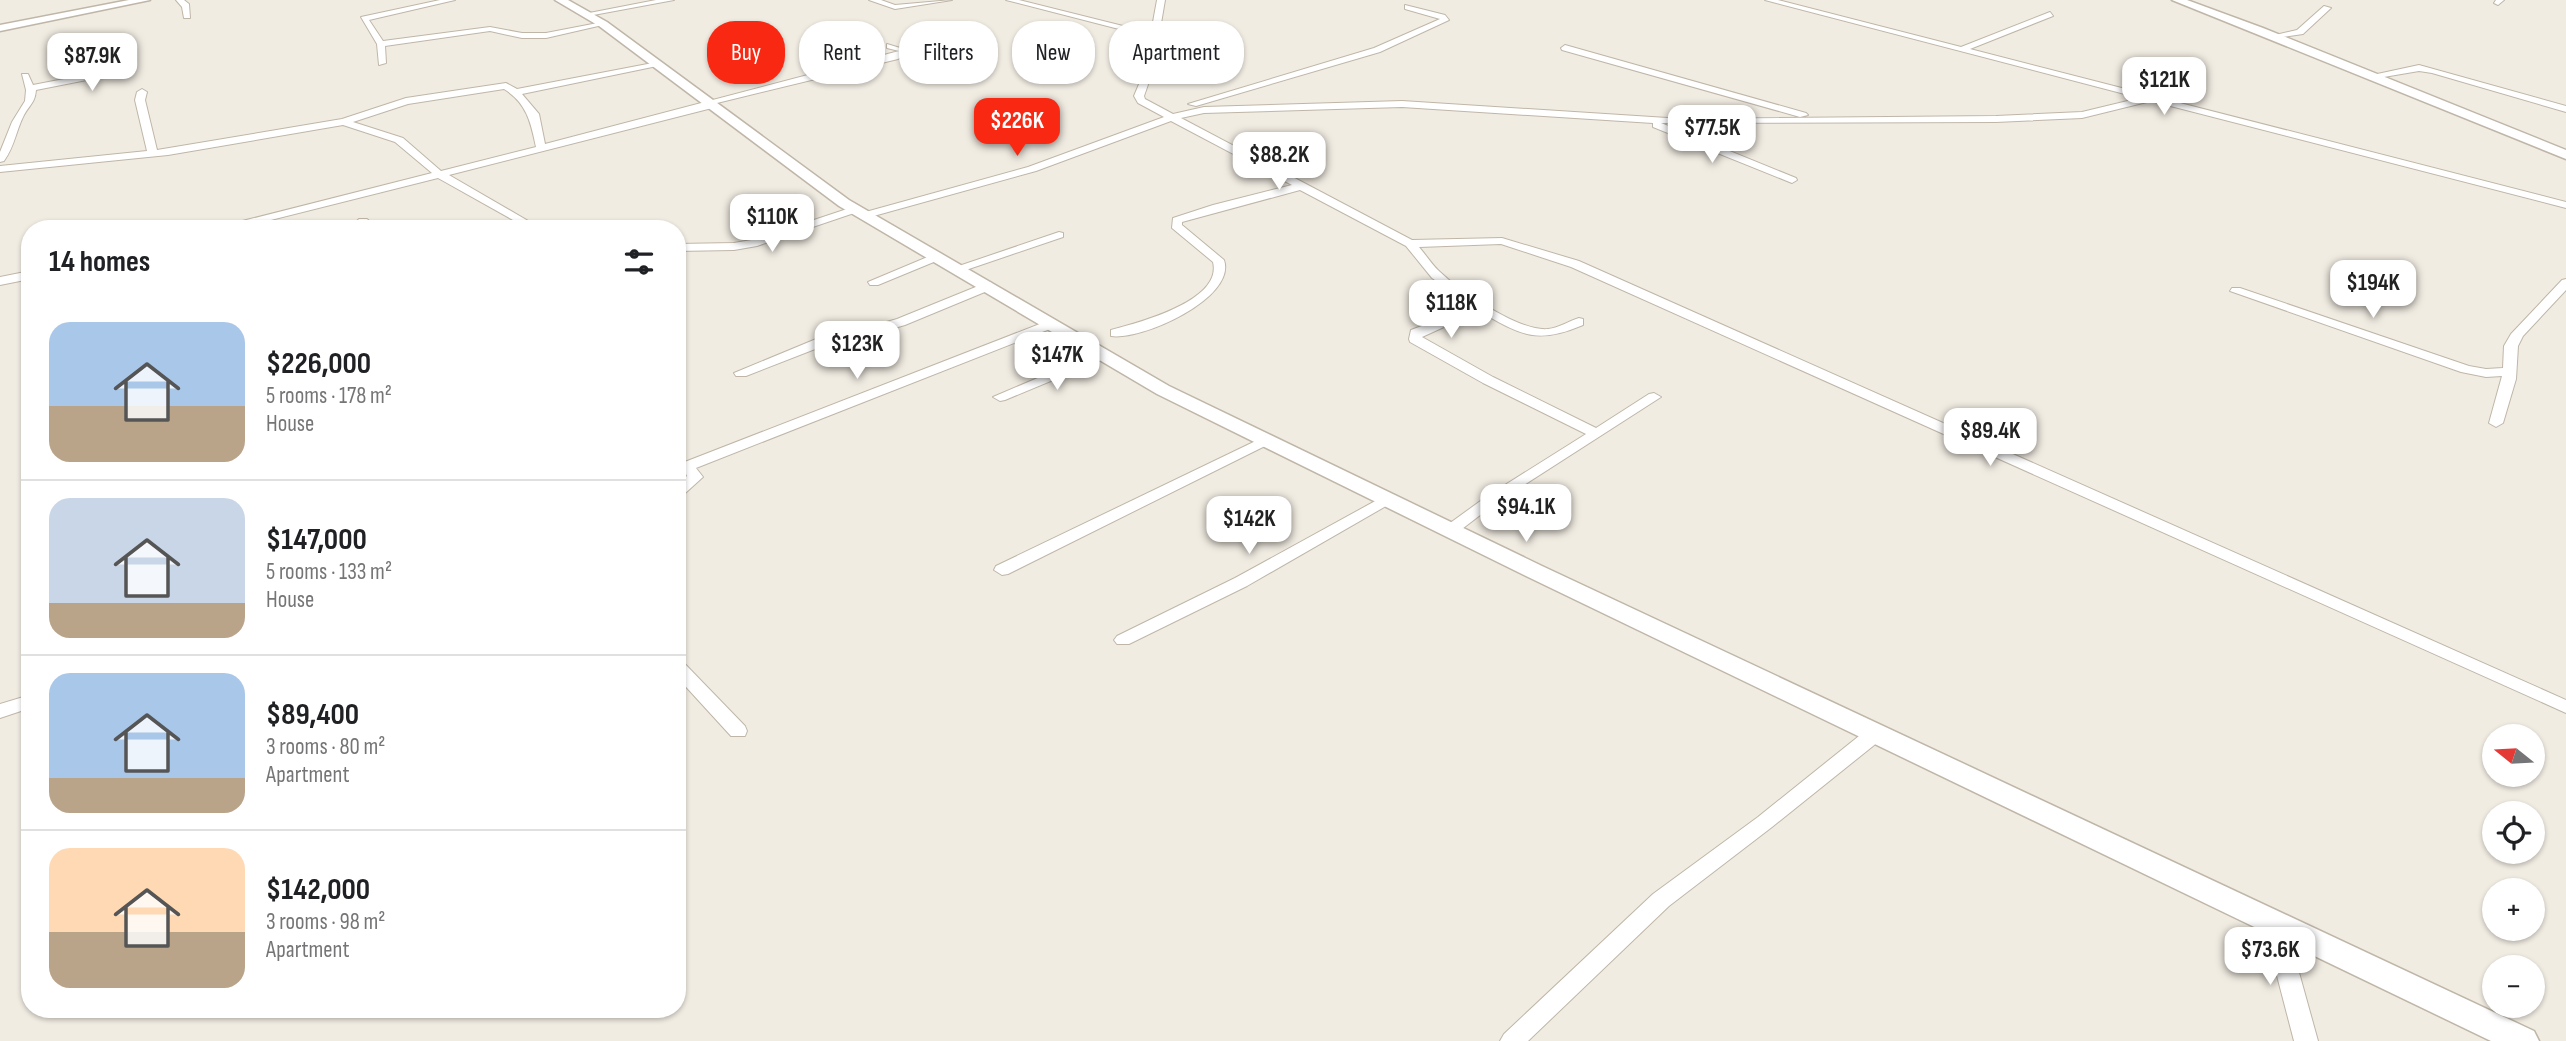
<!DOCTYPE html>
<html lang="en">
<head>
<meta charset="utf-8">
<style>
  :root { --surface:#fff; --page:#f6f6f6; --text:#202124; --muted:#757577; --line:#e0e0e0; --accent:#f82812 }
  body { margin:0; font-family:"Sofia Sans Condensed",sans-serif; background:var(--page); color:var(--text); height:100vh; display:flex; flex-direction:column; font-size:26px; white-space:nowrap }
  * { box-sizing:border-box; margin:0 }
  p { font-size:23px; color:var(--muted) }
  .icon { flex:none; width:38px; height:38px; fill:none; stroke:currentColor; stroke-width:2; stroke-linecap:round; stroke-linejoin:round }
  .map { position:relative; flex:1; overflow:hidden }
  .panel { position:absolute; left:21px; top:220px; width:665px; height:798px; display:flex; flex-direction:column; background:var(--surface); border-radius:28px; box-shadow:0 2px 5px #0004 }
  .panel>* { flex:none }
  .guide { position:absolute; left:707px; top:21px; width:665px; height:63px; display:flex; gap:14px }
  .needle { width:46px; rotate:288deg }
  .buttons { position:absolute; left:2482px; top:724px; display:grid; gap:14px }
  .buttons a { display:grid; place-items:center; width:63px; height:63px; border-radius:50%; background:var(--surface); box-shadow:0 2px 5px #0004; font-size:35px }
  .price { position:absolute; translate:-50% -60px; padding:0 16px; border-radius:14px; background:#fff; color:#222; font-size:23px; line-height:46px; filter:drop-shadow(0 2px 4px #0008) }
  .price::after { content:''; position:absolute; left:50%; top:42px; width:21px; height:16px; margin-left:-10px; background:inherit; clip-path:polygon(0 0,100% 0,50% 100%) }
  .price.active { background:var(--accent); color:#fff }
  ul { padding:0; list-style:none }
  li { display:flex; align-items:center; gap:21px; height:175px; padding:0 28px }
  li+li { border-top:2px solid var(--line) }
  li span { display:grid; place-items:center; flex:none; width:196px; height:140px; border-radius:21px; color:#555 }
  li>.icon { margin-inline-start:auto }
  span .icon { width:84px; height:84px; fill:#fffc; stroke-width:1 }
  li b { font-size:30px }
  h2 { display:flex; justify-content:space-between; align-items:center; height:84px; padding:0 28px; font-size:30px }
  .chip { padding:0 24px; border-radius:28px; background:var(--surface); box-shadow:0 2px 5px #0004; font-size:24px; line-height:63px }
  .chip.active { background:var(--accent); color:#fff }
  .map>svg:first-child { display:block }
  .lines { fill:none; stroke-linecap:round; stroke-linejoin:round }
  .minor-casing { stroke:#bfb6a8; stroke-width:2 }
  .tertiary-casing { stroke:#bfb6a8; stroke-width:3 }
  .minor { fill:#fff; fill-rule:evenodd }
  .tertiary { fill:#fff; fill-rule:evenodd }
</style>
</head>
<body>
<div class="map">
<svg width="2566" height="1041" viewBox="0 0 2566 1041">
  <rect width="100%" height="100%" fill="#f1ece2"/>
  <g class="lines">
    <defs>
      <path id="minor" d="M 176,0 L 184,0 L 189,4 L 190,18 L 184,18 L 182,7 Z
        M 440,0 L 455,0 L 369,20 L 383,41 L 490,27 L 522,33 L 546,33 L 603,22 L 607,24 L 546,38 L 522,38 L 490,31 L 385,46 L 386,63 L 379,65 L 377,44 L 361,17 Z
        M 656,0 L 674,0 L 588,16 L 584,14 Z
        M 869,0 L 881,0 L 895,5 L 952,0 L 895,9 Z
        M 1006,0 L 1019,0 L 1151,33 L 1157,0 L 1165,0 L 1153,70 L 1144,96 L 1145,99 L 1173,114 L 1204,107 L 1402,101 L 1683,119 L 1996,116 L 2082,112 L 2140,98 L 1765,0 L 1778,0 L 1961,47 L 2050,12 L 2053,16 L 1970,49 L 2566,202 L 2566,208 L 2151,101 L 2082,118 L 1996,122 L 1661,123 L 1796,178 L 1797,180 L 1792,183 L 1653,127 L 1653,123 L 1402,107 L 1204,113 L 1181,118 L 1412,240 L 1502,238 L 1579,261 L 2566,700 L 2566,713 L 1571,267 L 1501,244 L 1419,247 C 1426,255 1432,265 1440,272 C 1461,292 1520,332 1548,329 C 1559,328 1569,321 1579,318 L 1583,319 L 1583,325 C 1536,345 1521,335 1479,311 L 1422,337 L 1493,377 L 1596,428 L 1649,394 L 1654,393 L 1661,397 L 1496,503 L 1458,532 L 1446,532 L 1444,529 L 1446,526 L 1486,497 L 1586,434 L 1483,383 L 1410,342 L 1409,339 L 1411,330 L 1467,309 L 1471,305 L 1432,278 L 1406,246 L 1300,190 L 1182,222 L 1182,225 L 1224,260 C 1237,298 1141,341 1111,336 L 1111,330 C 1138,323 1223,301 1213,262 L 1172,228 L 1173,218 L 1213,205 L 1292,185 L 1171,121 L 1036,171 L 870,217 L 862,217 L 862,213 L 1028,167 L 1164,117 L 1138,103 L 1134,96 L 1145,70 L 1150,37 Z
        M 2496,0 L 2504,0 L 2498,5 L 2494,3 Z
        M 1405,5 L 1445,15 L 1449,20 L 1380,52 L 1196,106 L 1188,104 L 1374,48 L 1440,19 L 1405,9 Z
        M 2324,6 L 2331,8 L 2303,34 L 2275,38 L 2271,36 L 2297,30 Z
        M 117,39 L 124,41 L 112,49 L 113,59 L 107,76 L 36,90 C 35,103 30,104 24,115 C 16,130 15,146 4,161 L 0,162 L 0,152 L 12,122 L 25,101 L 26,90 L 22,74 L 28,74 L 33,85 L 100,72 L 105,59 L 104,48 Z
        M 887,44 L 910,51 L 898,59 L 717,103 L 716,107 L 449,175 L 542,229 L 529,229 L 438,178 L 235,229 L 218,229 L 219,227 L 432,173 L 395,142 L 343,125 L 168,155 L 0,172 L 0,166 L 147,151 L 135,100 L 137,92 L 142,89 L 147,92 L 145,100 L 157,150 L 342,119 L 406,98 L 506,83 L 517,89 L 658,62 L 662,65 L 522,94 L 539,114 L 545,144 L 899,51 L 887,48 ZM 504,89 C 527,103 531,123 536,147 L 441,171 L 403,138 L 353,122 L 408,104 Z
        M 1565,45 L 1806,113 L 1808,115 L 1800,117 L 1562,50 L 1561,48 Z
        M 2419,65 L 2566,106 L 2566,112 L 2432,73 L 2419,71 L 2372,79 L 2368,76 Z
        M 856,206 L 860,207 L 860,211 L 757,246 L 734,250 L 677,251 L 677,244 L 734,243 L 757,239 Z
        M 359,219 L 367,219 L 378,229 L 366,229 L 357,221 Z
        M 1059,232 L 1063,233 L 1063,237 L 960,272 L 952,272 L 950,269 Z
        M 937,253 L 941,255 L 941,259 L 878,285 L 870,285 L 868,282 Z
        M 30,271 L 30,279 L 0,285 L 0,277 Z
        M 2566,279 L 2566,290 L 2523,336 L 2518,346 L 2516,379 L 2503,423 L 2496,427 L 2489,423 L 2502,376 L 2486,377 L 2461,372 L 2230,291 L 2232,288 L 2240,288 L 2469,366 L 2486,369 L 2503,368 L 2504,346 L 2511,334 L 2562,280 Z
        M 988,282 L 992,283 L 992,289 L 905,325 L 846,342 L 828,344 L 746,376 L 736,376 L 734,373 L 821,337 L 845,334 L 897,319 Z
        M 1050,320 L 1055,321 L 1055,327 L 696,468 L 703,477 L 682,496 L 677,498 L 677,485 L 687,476 L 685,472 L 677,474 L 677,465 Z
        M 1101,351 L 1108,355 L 1106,358 L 1005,400 L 1000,401 L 993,397 Z
        M 1264,437 L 1271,441 L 1269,444 L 1008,574 L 1002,575 L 994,570 L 996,566 Z
        M 1388,494 L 1393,496 L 1396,499 L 1393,502 L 1247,586 L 1129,644 L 1117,644 L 1114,640 L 1117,636 L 1235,578 Z
        M 677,660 L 683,662 L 745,726 L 747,731 L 745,736 L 731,736 L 677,677 Z
        M 30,695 L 30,708 L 0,718 L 0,704 Z
        M 1876,726 L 1883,728 L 1886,733 L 1883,738 L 1772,827 L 1669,906 L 1528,1041 L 1500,1041 L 1504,1034 L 1653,894 L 1758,817 L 1869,728 Z
        M 2274,913 L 2282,916 L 2285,922 L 2318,1041 L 2294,1041 L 2263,922 L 2266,916 Z"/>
      <path id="tertiary" d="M 129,0 L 150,0 L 0,31 L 0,25 Z
        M 555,0 L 568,0 L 607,22 L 849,200 L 1169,386 L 1542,566 L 2534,1031 L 2539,1041 L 2491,1041 L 1526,576 L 1157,394 L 839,206 L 599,26 Z
        M 2172,0 L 2187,0 L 2263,28 L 2566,150 L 2566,159 Z"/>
    </defs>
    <use href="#minor" class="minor-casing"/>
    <use href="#tertiary" class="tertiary-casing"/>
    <use href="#minor" class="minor"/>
    <use href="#tertiary" class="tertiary"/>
  </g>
</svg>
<div class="buttons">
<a><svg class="needle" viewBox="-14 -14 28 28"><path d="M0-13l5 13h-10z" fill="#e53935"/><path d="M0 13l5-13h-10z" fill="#757577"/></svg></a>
<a><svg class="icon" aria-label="locate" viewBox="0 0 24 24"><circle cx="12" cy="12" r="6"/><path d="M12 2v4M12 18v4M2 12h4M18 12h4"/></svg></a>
<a>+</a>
<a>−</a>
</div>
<b class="price" style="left:92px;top:93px">$87.9K</b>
<b class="price" style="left:2164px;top:117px">$121K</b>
<b class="price active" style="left:1017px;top:158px">$226K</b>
<b class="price" style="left:1712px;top:165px">$77.5K</b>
<b class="price" style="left:1279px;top:192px">$88.2K</b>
<b class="price" style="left:772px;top:254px">$110K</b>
<b class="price" style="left:2373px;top:320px">$194K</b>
<b class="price" style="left:1451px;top:340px">$118K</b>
<b class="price" style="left:857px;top:381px">$123K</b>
<b class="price" style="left:1057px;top:392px">$147K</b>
<b class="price" style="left:1990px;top:468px">$89.4K</b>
<b class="price" style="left:1526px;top:544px">$94.1K</b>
<b class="price" style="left:1249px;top:556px">$142K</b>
<b class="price" style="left:2270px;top:987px">$73.6K</b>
<div class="guide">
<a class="chip active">Buy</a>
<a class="chip">Rent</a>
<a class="chip">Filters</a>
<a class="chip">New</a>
<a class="chip">Apartment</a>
</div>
<section class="panel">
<h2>14 homes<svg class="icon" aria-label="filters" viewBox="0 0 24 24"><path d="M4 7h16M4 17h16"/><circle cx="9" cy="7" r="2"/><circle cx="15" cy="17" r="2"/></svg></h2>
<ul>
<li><span style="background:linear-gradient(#a9c7e8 60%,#b9a48a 0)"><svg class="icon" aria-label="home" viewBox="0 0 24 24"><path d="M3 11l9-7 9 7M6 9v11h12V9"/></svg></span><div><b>$226,000</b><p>5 rooms · 178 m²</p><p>House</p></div></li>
<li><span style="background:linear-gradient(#c9d6e8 75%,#b9a48a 0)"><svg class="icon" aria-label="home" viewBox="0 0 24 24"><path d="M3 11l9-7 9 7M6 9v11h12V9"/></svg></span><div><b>$147,000</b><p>5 rooms · 133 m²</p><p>House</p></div></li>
<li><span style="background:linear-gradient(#a9c7e8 75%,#b9a48a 0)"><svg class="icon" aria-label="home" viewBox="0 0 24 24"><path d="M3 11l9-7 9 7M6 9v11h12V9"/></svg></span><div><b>$89,400</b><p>3 rooms · 80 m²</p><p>Apartment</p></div></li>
<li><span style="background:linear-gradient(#ffd9b3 60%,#b9a48a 0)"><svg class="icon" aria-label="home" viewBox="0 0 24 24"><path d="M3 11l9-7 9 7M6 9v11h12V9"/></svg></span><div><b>$142,000</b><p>3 rooms · 98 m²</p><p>Apartment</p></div></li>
</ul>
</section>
</div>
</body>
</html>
